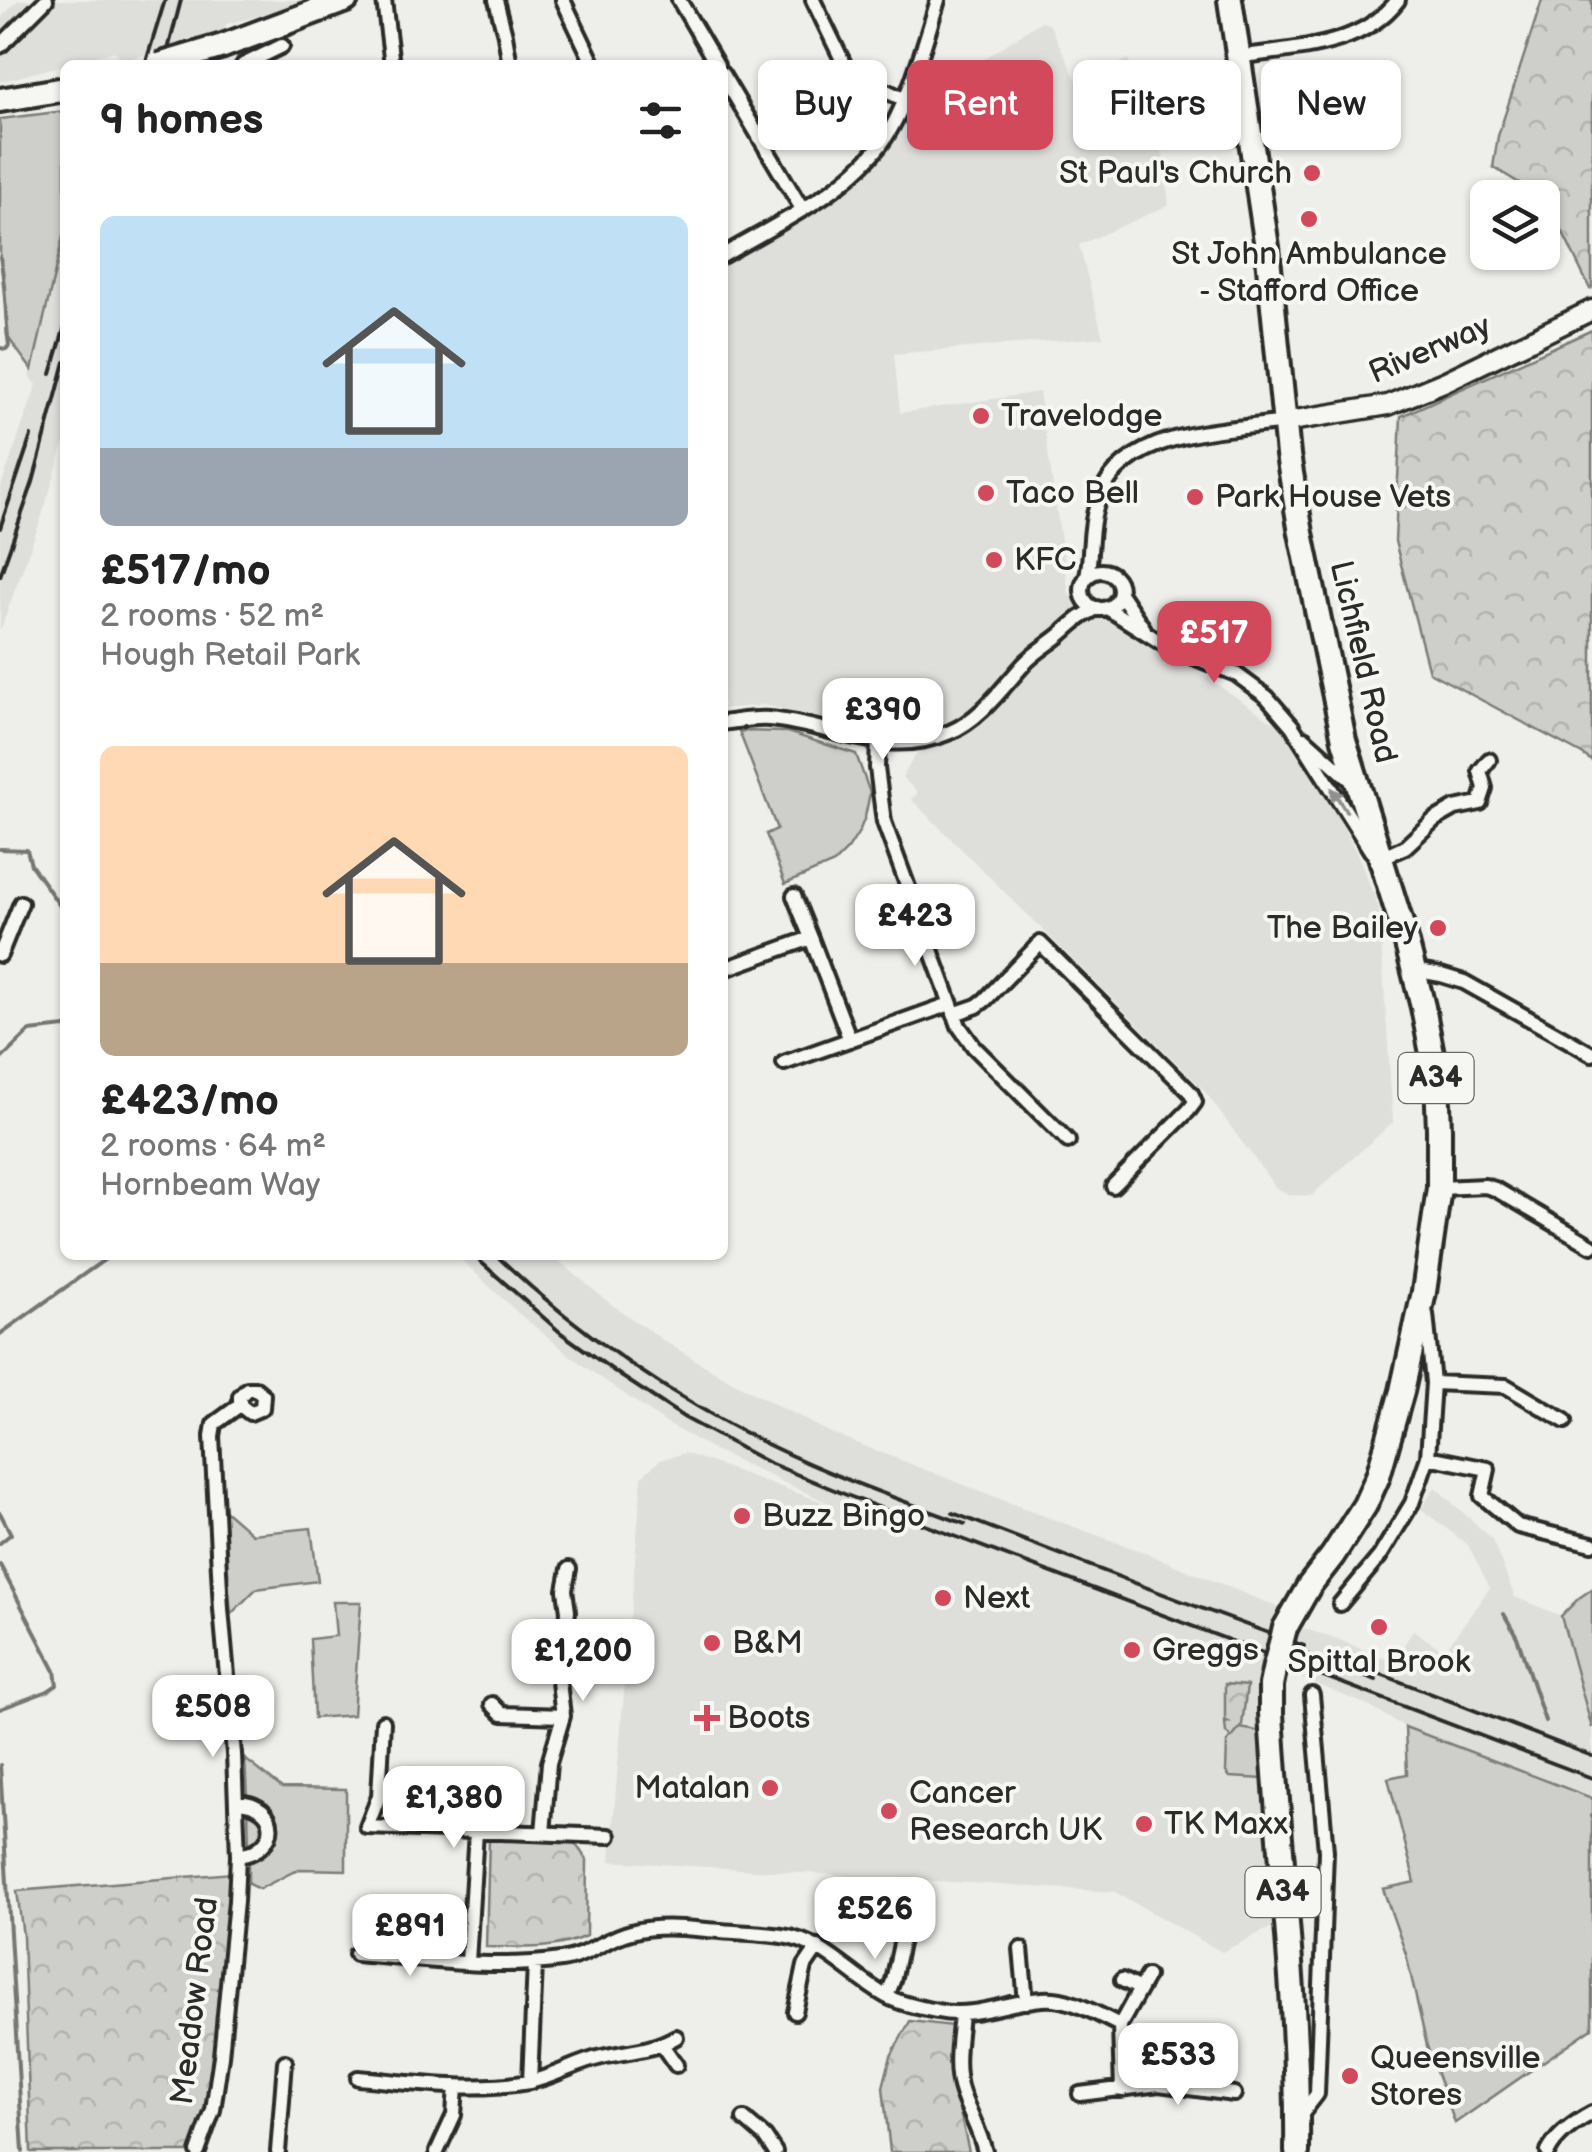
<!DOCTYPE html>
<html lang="en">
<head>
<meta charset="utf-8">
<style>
  :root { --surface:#fff; --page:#f6f6f6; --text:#222; --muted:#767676; --accent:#d1495b }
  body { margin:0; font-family:"Balsamiq Sans",sans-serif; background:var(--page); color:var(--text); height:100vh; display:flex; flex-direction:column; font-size:38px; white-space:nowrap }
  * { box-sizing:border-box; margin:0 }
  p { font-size:32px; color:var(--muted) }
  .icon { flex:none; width:55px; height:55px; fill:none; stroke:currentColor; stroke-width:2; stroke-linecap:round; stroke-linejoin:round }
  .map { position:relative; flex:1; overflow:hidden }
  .details { position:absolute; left:60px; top:60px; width:668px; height:1200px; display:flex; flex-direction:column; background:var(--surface); border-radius:15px; box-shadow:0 2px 8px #0004 }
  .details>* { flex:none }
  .hud { position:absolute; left:758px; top:60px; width:682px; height:90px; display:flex; gap:20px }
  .tools { position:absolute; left:1470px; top:180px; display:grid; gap:20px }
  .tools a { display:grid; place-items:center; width:90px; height:90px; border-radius:15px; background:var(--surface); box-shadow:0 2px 8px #0004; font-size:50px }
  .price { position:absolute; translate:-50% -85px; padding:0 22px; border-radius:20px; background:#fff; color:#222; font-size:32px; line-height:65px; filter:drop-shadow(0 2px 5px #0008) }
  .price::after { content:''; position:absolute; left:50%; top:60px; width:30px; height:22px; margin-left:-15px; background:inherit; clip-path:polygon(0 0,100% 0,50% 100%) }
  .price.active { background:var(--accent); color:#fff }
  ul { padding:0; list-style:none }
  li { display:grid; align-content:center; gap:20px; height:530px; padding:0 40px }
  li span { display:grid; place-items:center; height:310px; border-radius:15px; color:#555 }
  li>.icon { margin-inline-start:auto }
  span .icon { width:180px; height:180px; fill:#fffc; stroke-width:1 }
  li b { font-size:42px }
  h2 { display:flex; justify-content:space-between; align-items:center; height:120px; padding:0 40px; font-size:42px }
  .tag { padding:0 35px; border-radius:15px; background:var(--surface); box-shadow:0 2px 8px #0004; font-size:35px; line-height:90px }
  .tag.active { background:var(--accent); color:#fff }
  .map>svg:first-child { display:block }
  .built { fill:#dededb }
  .green { fill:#cececa; stroke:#7c7c7a; stroke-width:2.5 }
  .forest { fill:url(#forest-crowns); stroke:#7c7c7a; stroke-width:2.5 }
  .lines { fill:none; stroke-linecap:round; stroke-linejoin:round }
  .stream { stroke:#757573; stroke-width:4 }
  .street-casing { stroke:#2b2b2b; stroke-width:20 }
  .secondary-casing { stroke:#2b2b2b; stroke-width:25 }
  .highway-casing { stroke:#2b2b2b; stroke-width:30 }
  .street { stroke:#f6f6f2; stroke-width:12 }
  .secondary { stroke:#f6f6f2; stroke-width:18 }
  .highway { stroke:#f6f6f2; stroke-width:22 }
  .rail { stroke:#2b2b2b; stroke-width:4 }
  .highway-bridge-casing { stroke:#2b2b2b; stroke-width:30; stroke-linecap:butt }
  .highway-bridge { stroke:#f6f6f2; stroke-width:22 }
  .oneway { fill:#90908e }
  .poi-dot { fill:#d1495b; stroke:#f6f6f2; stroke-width:4 }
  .labels { text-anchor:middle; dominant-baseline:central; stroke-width:8; stroke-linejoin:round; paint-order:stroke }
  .shield { fill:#f6f6f2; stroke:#686867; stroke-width:2.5 }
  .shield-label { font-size:30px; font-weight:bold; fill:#2b2b2b }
  .poi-label { font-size:32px; fill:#2b2b2b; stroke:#f6f6f2; text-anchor:start }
  .street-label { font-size:32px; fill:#2b2b2b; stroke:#f6f6f2 }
</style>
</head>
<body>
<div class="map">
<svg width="1592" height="2152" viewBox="0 0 1592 2152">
  <defs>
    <pattern id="forest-crowns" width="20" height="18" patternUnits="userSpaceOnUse" patternTransform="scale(2.5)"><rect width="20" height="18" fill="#cececa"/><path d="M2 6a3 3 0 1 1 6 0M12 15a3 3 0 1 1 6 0" fill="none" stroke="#b1b1ae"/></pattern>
  </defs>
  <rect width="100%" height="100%" fill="#eeeeea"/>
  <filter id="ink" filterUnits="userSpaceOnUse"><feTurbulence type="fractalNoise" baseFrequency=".01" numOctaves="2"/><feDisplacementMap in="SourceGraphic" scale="20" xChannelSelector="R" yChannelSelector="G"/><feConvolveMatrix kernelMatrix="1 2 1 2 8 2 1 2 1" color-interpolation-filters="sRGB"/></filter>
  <g filter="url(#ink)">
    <path class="built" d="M 18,0 L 324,0 L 226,24 L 225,30 L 123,61 L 115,51 L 0,82 L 0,19 Z
      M 1041,21 L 1050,25 L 1079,85 L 1128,59 L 1159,123 L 1169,205 L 1079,245 L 1103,337 L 894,354 L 900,413 L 1039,392 L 1069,595 L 1188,665 L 1273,722 L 1281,721 L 1313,767 L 1360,860 L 1379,908 L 1393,1122 L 1311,1196 L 1290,1195 L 1276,1188 L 1203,1089 L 911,799 L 918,793 L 902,777 L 936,723 L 894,728 L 867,727 L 763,705 L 723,709 L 722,265 L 847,184 L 882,151 L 920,73 L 935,83 L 950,82 Z
      M 65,228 L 65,441 L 42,516 L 0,631 L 0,489 L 37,384 L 29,377 Z
      M 456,1255 L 552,1255 L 608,1302 L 667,1343 L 734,1383 L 831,1433 L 1036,1513 L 1135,1549 L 1280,1608 L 1262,1661 L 1276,1925 L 1222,1952 L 1115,1892 L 610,1861 L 642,1476 L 660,1460 L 685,1453 L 837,1507 L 714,1450 L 666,1423 L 581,1364 L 518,1313 Z
      M 1435,1487 L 1492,1539 L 1515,1597 L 1561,1616 L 1592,1728 L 1592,1798 L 1405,1727 L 1363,1703 L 1288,1673 L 1286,1669 L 1297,1632 L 1304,1629 L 1332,1637 L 1394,1662 L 1413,1630 L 1444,1651 L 1490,1588 L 1468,1545 L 1421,1509 Z"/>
    <path class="green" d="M 65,111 L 65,228 L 32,370 L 7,336 L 4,283 L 0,257 L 0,119 Z
      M 739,731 L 787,732 L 856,754 L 870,793 L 865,817 L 859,832 L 848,849 L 834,863 L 785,884 L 766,834 L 777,829 Z
      M 221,1507 L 252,1534 L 311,1528 L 318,1581 L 256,1589 L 231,1614 Z
      M 1592,1589 L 1592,1728 L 1561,1616 L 1579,1598 Z
      M 333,1602 L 361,1602 L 353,1715 L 314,1718 L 310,1639 L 336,1636 Z
      M 1405,1727 L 1592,1798 L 1592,2028 L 1455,2123 L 1427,2046 L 1406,1954 L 1383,1889 L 1415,1882 L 1388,1778 L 1407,1774 Z
      M 1240,1728 L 1263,1732 L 1264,1779 L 1230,1777 L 1226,1772 L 1227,1742 Z
      M 245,1759 L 282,1788 L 346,1789 L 346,1870 L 299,1869 L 259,1889 L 248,1884 L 248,1858 L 274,1831 L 247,1798 Z
      M 248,1805 L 256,1808 L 268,1829 L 249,1851 Z"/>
    <path class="forest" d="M 1542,0 L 1592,0 L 1592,288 L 1590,289 L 1547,200 L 1493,167 L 1498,136 Z
      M 1592,330 L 1592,761 L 1582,754 L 1429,672 L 1395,541 L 1401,416 Z
      M 1225,1684 L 1247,1686 L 1242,1725 L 1232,1738 L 1226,1733 L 1225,1723 L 1229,1722 L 1225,1720 Z
      M 489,1839 L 575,1843 L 587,1860 L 586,1936 C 553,1951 521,1947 486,1947 Z
      M 232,1873 L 222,1997 L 207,2109 L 192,2152 L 31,2152 L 23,1936 L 17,1891 Z
      M 910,2021 L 953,2026 L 954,2086 L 969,2152 L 890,2152 L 883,2087 L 891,2056 Z"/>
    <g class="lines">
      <path class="stream" d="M 0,257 C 6,286 5,316 9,346 L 6,349 L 0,348
        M 0,849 L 27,850 L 31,865 L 65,913
        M 0,1060 L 30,1031 L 65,1027
        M 0,1334 L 111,1255
        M 0,1513 L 11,1534 L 0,1543
        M 0,1565 L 55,1671 L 57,1685 L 48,1691 L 0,1709
        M 1504,1614 L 1517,1637 L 1545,1721
        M 0,1765 L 23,2152
        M 1591,1816 L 1592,1818"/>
      <defs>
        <path id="street" d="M 384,0 L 392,65
          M 496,0 L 505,35 L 510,65
          M 563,0 L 594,65
          M 679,0 L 717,65
          M 813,0 L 846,68 L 855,76 L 903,99
          M 0,46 L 46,0
          M 1238,57 C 1294,48 1360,49 1398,0
          M 243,65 L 282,46
          M 722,74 L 802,209
          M 722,256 C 776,224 843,194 881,144 C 907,109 925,42 938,0
          M1082 590a19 19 0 1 1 38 0a19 19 0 1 1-38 0Z
          M 1087,576 C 1092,553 1089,530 1096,507 C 1118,429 1219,432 1284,422
          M 1120,593 L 1144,629
          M 1107,608 L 1168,647 L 1236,674 L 1267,697 L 1292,726 L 1371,851
          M 722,723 C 738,721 753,718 769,719 C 831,724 886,760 950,732 C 980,720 1003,687 1024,664 C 1034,653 1048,645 1060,635 C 1075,622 1078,618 1097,608
          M 1304,738 L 1353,782
          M 878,741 L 877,768 L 884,822 L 959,1026 L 974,1047 L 1068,1141
          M 1381,858 L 1405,847 L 1434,820 L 1455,808 L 1480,803 L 1485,788 L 1480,771 L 1489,760
          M 794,896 L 811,938
          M 0,955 L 21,903
          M 722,970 L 811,938 L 850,1040
          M 1414,970 L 1441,975 L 1464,982 L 1592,1054
          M 954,1014 L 977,1006 L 985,1000 L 1040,943 L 1191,1093 L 1195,1102 L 1189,1110 L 1113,1186
          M 784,1063 L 950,1004
          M 1439,1188 L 1485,1186 L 1495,1189 L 1592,1246
          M 1433,1383 L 1506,1386 L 1565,1421
          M 1428,1457 L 1488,1469 L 1482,1496 L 1518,1526 L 1592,1544
          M 1340,1604 L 1380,1556 L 1412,1503 L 1428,1457 L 1433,1383 L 1426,1314
          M 492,1704 L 502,1714 L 563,1716
          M 383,1722 L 379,1796 L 367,1827 L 609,1836
          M 237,1802 C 282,1804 281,1850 238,1856
          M 543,1833 L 549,1763 L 563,1716 L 558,1673 L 566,1636 L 568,1611 L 565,1590 L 569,1569
          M 1021,1949 L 1026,2002
          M 356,1954 C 423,1959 494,1970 561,1960 C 586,1957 606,1938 631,1932 C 660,1924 691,1929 721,1931 C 741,1933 762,1933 782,1936 C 824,1941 850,1976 886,1996 C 901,2004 920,2008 937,2011 C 974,2019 1006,2002 1042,1999 C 1069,1996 1096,2014 1120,2025
          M 373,1955 L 374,1936
          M 468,1962 L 476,1831
          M 1122,1980 L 1140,1989
          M 887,1996 L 893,1981 L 902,1939
          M 795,2012 L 805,1966 L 818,1947
          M 961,2014 C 959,2039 953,2068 962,2093 C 969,2113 980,2131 985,2152
          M 662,2045 L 676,2065
          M 358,2078 C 414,2083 473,2092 529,2082 C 554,2077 577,2062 602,2057 C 629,2051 652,2051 676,2037
          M 530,2082 L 535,1963
          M 1122,2090 L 1120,2025 L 1147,1976
          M 1080,2094 L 1159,2084 L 1234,2094
          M 1300,2116 L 1317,2094 L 1326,1851 L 1312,1695
          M 744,2119 L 765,2137 L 775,2152
          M 198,2152 L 213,2110 L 221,2056 L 236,1901 L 238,1856 L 234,1754 L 221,1609 L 212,1436 L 214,1424 L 240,1405 L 240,1396 L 247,1389 L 256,1389 L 263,1395 L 262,1408 L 250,1413 L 240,1405
          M 278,2152 L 285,2062
          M 437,2152 L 454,2115 L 456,2086
          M 1548,2152 C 1557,2134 1575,2122 1592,2113"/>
        <path id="secondary" d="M 1284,422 L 1388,405 L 1446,381 L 1592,310"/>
        <path id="highway" d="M 1230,0 L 1267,247 L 1288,455 L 1301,533 L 1344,740 L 1405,936 L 1423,1007 L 1437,1080 L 1439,1129 L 1439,1188 L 1424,1292 L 1402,1391 L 1378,1476 L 1365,1505 L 1333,1555 L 1309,1586 L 1285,1628
          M 223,46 L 346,0
          M 0,100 L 65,89
          M 1275,1666 L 1271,1685 L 1271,1713 C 1279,1859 1299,2006 1297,2152"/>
      </defs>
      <use href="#street" class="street-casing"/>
      <use href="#secondary" class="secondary-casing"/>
      <use href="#highway" class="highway-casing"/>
      <use href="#street" class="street"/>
      <use href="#secondary" class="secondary"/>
      <use href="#highway" class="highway"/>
      <path class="rail" d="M 145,65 L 165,0
        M 164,65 L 181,0
        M 51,374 L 65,326
        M 0,528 L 31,436
        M 0,576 L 33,482 L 65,362
        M 473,1255 L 561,1333 L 621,1376 L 685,1418 L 767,1462 L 849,1496 L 1592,1778
        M 496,1255 C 577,1332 673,1398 773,1447 C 835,1477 901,1500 965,1524
        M 953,1513 L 1179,1600 L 1304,1646
        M 1288,1647 L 1376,1680
        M 1365,1668 L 1592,1756"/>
      <defs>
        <path id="highway-bridge" d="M 159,65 L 223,46
          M 1275,1666 L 1285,1628"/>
      </defs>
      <use href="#highway-bridge" class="highway-bridge-casing"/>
      <use href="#highway-bridge" class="highway-bridge"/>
    </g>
    <defs><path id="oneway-solid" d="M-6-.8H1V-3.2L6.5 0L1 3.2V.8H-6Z" transform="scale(2.5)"/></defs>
    <use class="oneway" href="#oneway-solid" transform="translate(1339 800) rotate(-122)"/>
  </g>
  <g class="poi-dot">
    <circle cx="1312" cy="173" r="10"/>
    <circle cx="1309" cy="219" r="10"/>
    <circle cx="981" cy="416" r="10"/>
    <circle cx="986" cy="493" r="10"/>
    <circle cx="1195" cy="497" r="10"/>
    <circle cx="994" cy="560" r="10"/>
    <circle cx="1438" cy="928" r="10"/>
    <circle cx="742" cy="1516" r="10"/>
    <circle cx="943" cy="1598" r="10"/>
    <circle cx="1379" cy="1627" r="10"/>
    <circle cx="712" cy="1643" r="10"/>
    <circle cx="1132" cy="1650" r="10"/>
    <path d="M702 1703h10v10h10v10h-10v10h-10v-10h-10v-10h10z"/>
    <circle cx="770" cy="1788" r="10"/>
    <circle cx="889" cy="1811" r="10"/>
    <circle cx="1144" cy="1824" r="10"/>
    <circle cx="1350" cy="2076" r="10"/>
  </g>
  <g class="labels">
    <g class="shield">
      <rect x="1398.5" y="1053" width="75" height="50" rx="8"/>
      <rect x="1245.5" y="1867" width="75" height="50" rx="8"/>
    </g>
    <g class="shield-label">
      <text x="1436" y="1078">A34</text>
      <text x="1283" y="1892">A34</text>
    </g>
    <g class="poi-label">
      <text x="1292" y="173" text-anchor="end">St Paul's Church</text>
      <text x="1309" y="254" text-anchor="middle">St John Ambulance<tspan x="1309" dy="37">- Stafford Office</tspan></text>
      <text x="1001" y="416">Travelodge</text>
      <text x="1006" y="493">Taco Bell</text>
      <text x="1215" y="497">Park House Vets</text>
      <text x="1014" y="560">KFC</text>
      <text x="1418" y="928" text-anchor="end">The Bailey</text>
      <text x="762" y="1516">Buzz Bingo</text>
      <text x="963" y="1598">Next</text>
      <text x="732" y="1643">B&amp;M</text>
      <text x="1152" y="1650">Greggs</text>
      <text x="1379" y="1662" text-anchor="middle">Spittal Brook</text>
      <text x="727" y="1718">Boots</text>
      <text x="750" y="1788" text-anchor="end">Matalan</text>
      <text x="909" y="1793">Cancer<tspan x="909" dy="37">Research UK</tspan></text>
      <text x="1164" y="1824">TK Maxx</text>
      <text x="1370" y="2058">Queensville<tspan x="1370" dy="37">Stores</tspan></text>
    </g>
    <g class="street-label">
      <text transform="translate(1430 350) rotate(-23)">Riverway</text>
      <text transform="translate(1363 662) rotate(77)">Lichfield Road</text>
      <text transform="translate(195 2001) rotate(-83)">Meadow Road</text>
    </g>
  </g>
</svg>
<div class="tools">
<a><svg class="icon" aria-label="layers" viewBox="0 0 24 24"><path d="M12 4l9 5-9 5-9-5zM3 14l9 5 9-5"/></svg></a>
</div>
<b class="price active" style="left:1214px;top:686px">£517</b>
<b class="price" style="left:883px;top:763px">£390</b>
<b class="price" style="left:915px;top:969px">£423</b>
<b class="price" style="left:583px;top:1704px">£1,200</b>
<b class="price" style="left:213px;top:1760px">£508</b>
<b class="price" style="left:454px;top:1851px">£1,380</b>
<b class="price" style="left:875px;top:1962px">£526</b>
<b class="price" style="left:410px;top:1979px">£891</b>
<b class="price" style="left:1178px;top:2108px">£533</b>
<div class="hud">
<a class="tag">Buy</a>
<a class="tag active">Rent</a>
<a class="tag">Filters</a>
<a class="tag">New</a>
</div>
<section class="details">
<h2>9 homes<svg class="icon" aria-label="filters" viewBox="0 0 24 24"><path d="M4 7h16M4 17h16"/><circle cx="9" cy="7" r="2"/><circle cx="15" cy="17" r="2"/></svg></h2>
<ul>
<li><span style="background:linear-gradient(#bfe0f5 75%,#9aa5b1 0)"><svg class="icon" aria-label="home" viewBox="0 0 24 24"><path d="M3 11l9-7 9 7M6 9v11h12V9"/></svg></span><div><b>£517/mo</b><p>2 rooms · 52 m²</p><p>Hough Retail Park</p></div></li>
<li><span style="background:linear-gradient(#ffd9b3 70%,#b9a48a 0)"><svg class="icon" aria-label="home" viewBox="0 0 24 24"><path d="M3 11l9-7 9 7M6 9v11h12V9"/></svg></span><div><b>£423/mo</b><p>2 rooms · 64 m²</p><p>Hornbeam Way</p></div></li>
</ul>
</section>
</div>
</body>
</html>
